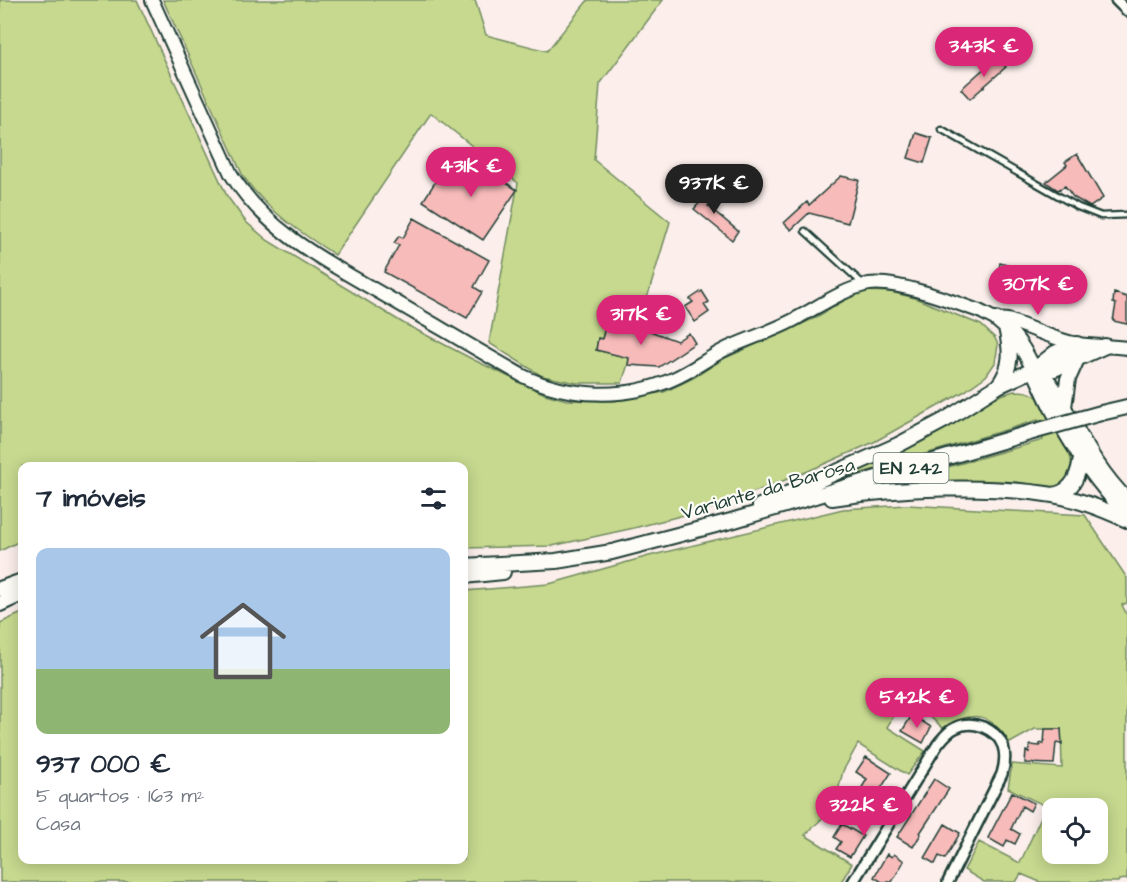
<!DOCTYPE html>
<html lang="pt">
<head>
<meta charset="utf-8">
<style>
  :root { --surface:#fff; --page:#f2f2f3; --text:#1f2937; --muted:#747a83; --accent:#db2777 }
  body { margin:0; font-family:"Architects Daughter",sans-serif; background:var(--page); color:var(--text); height:100vh; display:flex; flex-direction:column; font-size:22px; white-space:nowrap }
  * { box-sizing:border-box; margin:0 }
  p { font-size:20px; color:var(--muted) }
  .icon { flex:none; width:33px; height:33px; fill:none; stroke:currentColor; stroke-width:2; stroke-linecap:round; stroke-linejoin:round }
  .map { position:relative; flex:1; overflow:hidden }
  .sheet { position:absolute; left:18px; top:462px; width:450px; height:402px; display:flex; flex-direction:column; background:var(--surface); border-radius:12px; box-shadow:0 3px 15px #0003 }
  .sheet>* { flex:none }
  .controls { position:absolute; left:1042px; top:798px; display:grid; gap:12px }
  .controls a { display:grid; place-items:center; width:66px; height:66px; border-radius:12px; background:var(--surface); box-shadow:0 3px 15px #0003; font-size:30px }
  .price { position:absolute; translate:-50% -51px; padding:0 14px; border-radius:21px; background:var(--accent); color:#fff; font-size:20px; line-height:39px; filter:drop-shadow(0 2px 3px #0008) }
  .price::after { content:''; position:absolute; left:50%; top:36px; width:18px; height:14px; margin-left:-9px; background:inherit; clip-path:polygon(0 0,100% 0,50% 100%) }
  .price.selected { background:#222; color:#fff }
  ul { padding:0; list-style:none }
  li { display:grid; align-content:center; gap:12px; height:318px; padding:0 18px }
  li span { display:grid; place-items:center; height:186px; border-radius:12px; color:#555 }
  li>.icon { margin-inline-start:auto }
  span .icon { width:108px; height:108px; fill:#fffc; stroke-width:1 }
  li b { font-size:26px }
  h2 { display:flex; justify-content:space-between; align-items:center; height:72px; padding:0 18px; font-size:26px }
  .map>svg:first-child { display:block }
  .green { fill:#c6d98e; stroke:#728b61; stroke-width:1.5; fill-rule:evenodd }
  .building { fill:#f7bbba; stroke:#1f3d34; stroke-width:1.5 }
  .lines { fill:none; stroke-linecap:round; stroke-linejoin:round }
  .service-casing { stroke:#1f3d34; stroke-width:9 }
  .minor-casing { stroke:#1f3d34; stroke-width:14 }
  .secondary-casing { stroke:#1f3d34; stroke-width:16 }
  .primary-casing { stroke:#1f3d34; stroke-width:18 }
  .service { stroke:#fdfcf7; stroke-width:4.5 }
  .minor { stroke:#fdfcf7; stroke-width:9 }
  .secondary { stroke:#fdfcf7; stroke-width:12 }
  .primary { stroke:#fdfcf7; stroke-width:14 }
  .primary-bridge-casing { stroke:#1f3d34; stroke-width:18; stroke-linecap:butt }
  .primary-bridge { stroke:#fdfcf7; stroke-width:14 }
  .labels { text-anchor:middle; dominant-baseline:central; stroke-width:4.5; stroke-linejoin:round; paint-order:stroke }
  .shield { fill:#fdfcf7; stroke:#62766e; stroke-width:1.5 }
  .shield-label { font-size:18px; font-weight:bold; fill:#1f3d34 }
  .street-label { font-size:20px; fill:#1f3d34; stroke:#fdfcf7 }
</style>
</head>
<body>
<div class="map">
<svg width="1127" height="882" viewBox="0 0 1127 882">
  <rect width="100%" height="100%" fill="#fcefeb"/>
  <filter id="ink" filterUnits="userSpaceOnUse"><feTurbulence type="fractalNoise" baseFrequency=".0167" numOctaves="2"/><feDisplacementMap in="SourceGraphic" scale="12" xChannelSelector="R" yChannelSelector="G"/><feConvolveMatrix kernelMatrix="1 2 1 2 8 2 1 2 1" color-interpolation-filters="sRGB"/></filter>
  <g filter="url(#ink)">
    <path class="green" d="M 0,0 L 137,0 L 227,196 L 246,222 L 267,240 L 403,323 L 474,360 L 545,394 L 567,400 L 614,401 L 664,392 L 693,378 L 723,359 L 813,319 L 845,300 L 864,291 L 891,292 L 915,298 L 981,325 L 995,338 L 998,345 L 995,363 L 986,376 L 965,391 L 874,442 L 806,472 L 715,507 L 634,528 L 552,546 L 464,548 L 464,466 L 22,466 L 22,540 L 0,551 Z
      M 163,0 L 475,0 L 486,35 L 547,51 L 588,0 L 663,0 L 600,84 L 594,160 L 670,222 L 638,328 L 607,320 L 602,339 L 598,339 L 596,350 L 630,358 L 622,383 L 577,383 L 542,376 L 489,343 L 518,183 L 431,113 L 335,255 C 300,232 267,211 243,176 Z
      M 1014,391 C 1022,391 1029,391 1036,396 C 1046,402 1050,414 1055,423 C 1065,443 1084,469 1060,487 L 975,485 L 874,488 L 1043,440 L 1038,420 L 832,482 L 830,479 L 909,444 L 992,398 Z
      M 907,505 L 1085,515 L 1127,578 L 1127,603 L 1122,605 L 1127,615 L 1127,879 L 1119,880 L 1118,882 L 1040,882 L 1021,874 L 1016,882 L 984,882 L 964,870 L 979,842 L 1020,863 L 1046,806 L 1008,788 L 1012,764 L 1062,768 L 1061,729 L 1035,729 L 1010,743 C 990,713 974,709 943,728 L 906,696 L 887,727 L 925,751 L 907,775 L 858,744 L 843,771 L 834,807 L 805,835 L 852,864 L 841,882 L 0,882 L 0,623 L 22,613 L 22,860 L 464,860 L 464,591 L 549,584 L 649,556 L 843,509 ZM 1053,808 L 1098,808 L 1098,854 L 1053,854 Z"/>
    <path class="building" d="M 997,57 L 1006,67 L 970,99 L 961,89 Z
      M 916,133 L 932,138 L 924,163 L 908,158 Z
      M 1077,154 L 1103,198 L 1090,207 L 1073,197 L 1065,186 L 1058,190 L 1046,182 L 1067,165 L 1065,162 Z
      M 470,159 L 517,190 L 483,240 L 423,201 L 443,170 L 457,179 Z
      M 841,176 L 859,180 L 848,223 L 809,213 L 791,230 L 784,223 L 807,202 L 809,205 Z
      M 704,189 L 715,198 L 708,206 L 738,231 L 732,240 L 694,209 L 701,201 L 697,198 Z
      M 414,218 L 489,260 L 474,287 L 482,292 L 467,318 L 384,272 L 399,245 L 394,243 L 399,236 L 403,238 Z
      M 1000,263 L 1050,278 L 1049,283 L 1059,285 L 1055,301 L 996,287 Z
      M 702,291 L 709,302 L 704,305 L 709,312 L 695,322 L 685,307 L 693,302 L 690,299 Z
      M 1114,293 L 1127,297 L 1127,324 L 1113,321 L 1116,304 L 1113,303 Z
      M 607,320 L 616,322 L 615,326 L 637,332 L 639,327 L 677,341 L 689,333 L 695,343 L 659,367 L 628,365 L 629,358 L 596,350 L 598,338 L 602,339 Z
      M 912,715 L 931,727 L 923,743 L 902,731 Z
      M 1045,729 L 1061,729 L 1062,744 L 1056,743 L 1054,764 L 1025,763 L 1026,751 L 1029,752 L 1030,745 L 1040,746 L 1040,743 L 1044,744 Z
      M 866,757 L 891,773 L 874,799 L 873,805 L 879,809 L 873,822 L 850,808 L 867,779 L 856,772 Z
      M 934,779 L 949,789 L 920,833 L 921,834 L 913,847 L 897,837 Z
      M 1012,792 L 1034,803 L 1030,811 L 1022,806 L 1011,829 L 1020,834 L 1015,844 L 1007,840 L 1004,847 L 988,838 Z
      M 842,824 L 863,836 L 850,857 L 836,849 L 841,842 L 834,837 Z
      M 945,824 L 960,833 L 945,859 L 939,856 L 935,864 L 925,858 Z
      M 887,854 L 892,857 L 894,854 L 904,861 L 892,882 L 882,882 L 874,877 Z"/>
    <g class="lines">
      <defs>
        <path id="service" d="M 941,129 L 1078,207 L 1101,216 L 1127,215
          M 805,231 L 863,284"/>
        <path id="minor" d="M 1116,0 L 1127,11
          M 853,882 L 938,744 C 943,738 948,731 955,728 C 972,719 996,728 1003,746 C 1006,755 1005,764 1002,774 L 948,882"/>
        <path id="secondary" d="M 152,0 L 231,174 C 269,236 335,266 396,302 C 439,327 481,352 523,376 C 568,398 627,400 673,379 C 692,371 709,357 728,348 C 752,337 777,330 799,317 C 821,305 844,289 869,284 C 896,280 952,301 979,311 C 984,313 990,317 995,319 C 1000,320 1004,319 1008,320 C 1031,328 1053,339 1077,344 C 1093,346 1111,346 1127,348"/>
        <path id="primary" d="M 996,319 C 1029,345 1035,377 1054,412 C 1074,449 1098,484 1127,514
          M 1035,369 L 1054,369 L 1105,346
          M 1039,372 C 1053,383 1059,399 1068,415 C 1085,445 1102,476 1127,500
          M 998,386 C 1013,367 1011,350 1006,327
          M 1064,407 L 1068,379 L 1077,359
          M 1101,413 L 1127,407
          M 1054,495 C 1075,491 1079,472 1082,453
          M 832,498 C 899,488 986,484 1053,495 C 1079,499 1103,509 1127,520
          M 760,506 L 898,445 L 945,420 L 998,386 L 1035,369 L 1055,353 L 1077,344
          M 464,566 L 556,561 L 612,552 L 731,521 L 1036,431
          M 464,576 L 503,572
          M 0,589 L 22,581
          M 0,604 L 22,594"/>
      </defs>
      <use href="#service" class="service-casing"/>
      <use href="#minor" class="minor-casing"/>
      <use href="#secondary" class="secondary-casing"/>
      <use href="#primary" class="primary-casing"/>
      <use href="#service" class="service"/>
      <use href="#minor" class="minor"/>
      <use href="#secondary" class="secondary"/>
      <use href="#primary" class="primary"/>
      <defs>
        <path id="primary-bridge" d="M 1036,431 L 1101,413"/>
      </defs>
      <use href="#primary-bridge" class="primary-bridge-casing"/>
      <use href="#primary-bridge" class="primary-bridge"/>
    </g>
  </g>
  <g class="labels">
    <rect class="shield" x="873.5" y="453" width="75" height="30" rx="4.5"/>
    <g class="shield-label">
      <text x="911" y="468">EN 242</text>
    </g>
    <g class="street-label">
      <text transform="translate(768 489) rotate(-16)">Variante da Barosa</text>
    </g>
  </g>
</svg>
<div class="controls">
<a><svg class="icon" aria-label="locate" viewBox="0 0 24 24"><circle cx="12" cy="12" r="6"/><path d="M12 2v4M12 18v4M2 12h4M18 12h4"/></svg></a>
</div>
<b class="price" style="left:984px;top:78px">343K €</b>
<b class="price" style="left:471px;top:198px">431K €</b>
<b class="price selected" style="left:714px;top:215px">937K €</b>
<b class="price" style="left:1038px;top:316px">307K €</b>
<b class="price" style="left:641px;top:346px">317K €</b>
<b class="price" style="left:917px;top:729px">542K €</b>
<b class="price" style="left:864px;top:837px">322K €</b>
<section class="sheet">
<h2>7 imóveis<svg class="icon" aria-label="filters" viewBox="0 0 24 24"><path d="M4 7h16M4 17h16"/><circle cx="9" cy="7" r="2"/><circle cx="15" cy="17" r="2"/></svg></h2>
<ul>
<li><span style="background:linear-gradient(#a9c7e8 65%,#8fb573 0)"><svg class="icon" aria-label="home" viewBox="0 0 24 24"><path d="M3 11l9-7 9 7M6 9v11h12V9"/></svg></span><div><b>937 000 €</b><p>5 quartos · 163 m²</p><p>Casa</p></div></li>
</ul>
</section>
</div>
</body>
</html>
